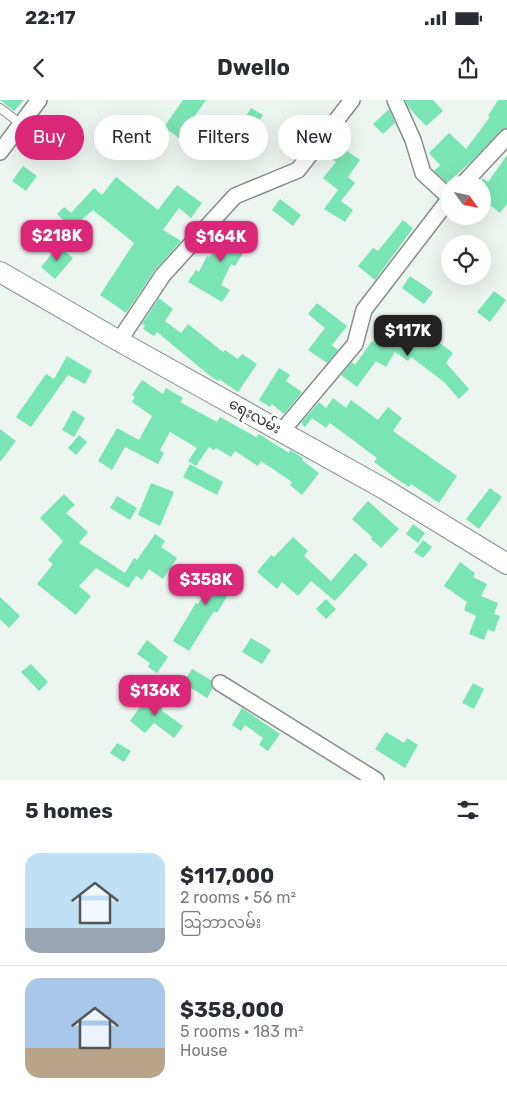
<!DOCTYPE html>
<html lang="en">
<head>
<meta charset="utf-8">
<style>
  :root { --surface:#fff; --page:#f7f7f7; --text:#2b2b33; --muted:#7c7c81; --line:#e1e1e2; --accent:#db2777 }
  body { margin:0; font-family:Rubik,"Noto Sans Myanmar",sans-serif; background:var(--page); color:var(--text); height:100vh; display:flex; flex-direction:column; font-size:19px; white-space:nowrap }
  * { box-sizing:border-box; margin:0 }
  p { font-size:16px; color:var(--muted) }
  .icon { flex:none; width:28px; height:28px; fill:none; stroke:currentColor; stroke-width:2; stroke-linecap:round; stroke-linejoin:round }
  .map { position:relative; height:680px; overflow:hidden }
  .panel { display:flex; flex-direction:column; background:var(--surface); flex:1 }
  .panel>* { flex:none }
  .banner { position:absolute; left:15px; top:15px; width:478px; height:45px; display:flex; gap:10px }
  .needle { width:32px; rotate:123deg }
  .buttons { position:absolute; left:441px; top:75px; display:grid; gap:10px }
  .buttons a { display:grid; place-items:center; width:50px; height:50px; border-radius:50%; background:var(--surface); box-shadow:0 5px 20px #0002; font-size:25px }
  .price { position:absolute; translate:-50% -42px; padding:0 11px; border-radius:10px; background:var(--accent); color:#fff; font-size:16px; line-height:32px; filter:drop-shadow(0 1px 2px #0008) }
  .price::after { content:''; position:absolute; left:50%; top:30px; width:15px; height:11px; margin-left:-8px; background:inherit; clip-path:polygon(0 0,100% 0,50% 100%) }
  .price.selected { background:#222; color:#fff }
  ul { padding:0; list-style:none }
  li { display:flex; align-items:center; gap:15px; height:125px; padding:0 25px }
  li+li { border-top:1px solid var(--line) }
  li span { display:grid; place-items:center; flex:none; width:140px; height:100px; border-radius:15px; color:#555 }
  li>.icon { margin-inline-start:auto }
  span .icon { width:60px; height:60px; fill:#fffc; stroke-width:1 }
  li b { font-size:21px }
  h2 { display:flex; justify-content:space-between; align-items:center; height:60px; padding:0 25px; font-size:21px }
  .tag { padding:0 18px; border-radius:22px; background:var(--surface); box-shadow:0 5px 20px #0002; font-size:18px; line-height:45px }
  .tag.selected { background:var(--accent); color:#fff }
  .status { display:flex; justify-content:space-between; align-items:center; height:35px; padding:0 25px; background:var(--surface); direction:ltr }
  .status svg { height:14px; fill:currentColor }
  header { display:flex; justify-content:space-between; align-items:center; height:65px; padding:0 25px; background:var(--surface); font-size:22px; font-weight:700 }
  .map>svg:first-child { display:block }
  .building { fill:#7ae5b4 }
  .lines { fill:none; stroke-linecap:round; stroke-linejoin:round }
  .lane-casing { stroke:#868d89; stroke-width:10 }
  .street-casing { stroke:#868d89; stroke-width:18 }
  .secondary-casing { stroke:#868d89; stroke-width:22 }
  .lane { stroke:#fff; stroke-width:8 }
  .street { stroke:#fff; stroke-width:15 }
  .secondary { stroke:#fff; stroke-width:20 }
  .labels { text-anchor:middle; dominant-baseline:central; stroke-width:4.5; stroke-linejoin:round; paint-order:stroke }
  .street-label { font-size:15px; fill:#333635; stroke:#fff }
</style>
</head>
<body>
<div class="status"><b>22:17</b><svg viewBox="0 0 49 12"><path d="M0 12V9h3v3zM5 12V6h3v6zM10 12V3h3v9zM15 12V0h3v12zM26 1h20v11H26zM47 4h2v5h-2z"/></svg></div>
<header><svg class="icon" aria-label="back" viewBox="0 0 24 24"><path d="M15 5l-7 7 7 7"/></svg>Dwello<svg class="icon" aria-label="share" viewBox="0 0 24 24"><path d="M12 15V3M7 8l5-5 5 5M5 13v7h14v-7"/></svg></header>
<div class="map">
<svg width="507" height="680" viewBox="0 0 507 680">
  <rect width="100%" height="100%" fill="#edf5f0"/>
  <path class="building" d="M 0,0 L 24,0 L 14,11 Z
    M 183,0 L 206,0 L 179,38 L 164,27 Z
    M 405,0 L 433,0 L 443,11 L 426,26 L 409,8 Z
    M 498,0 L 507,0 L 507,28 L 500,31 L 472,61 L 447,83 L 434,71 L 440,65 L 429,53 L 449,33 L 466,49 L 490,17 L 488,16 Z
    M 251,8 L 263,15 L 251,35 L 239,27 Z
    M 389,9 L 395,23 L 383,34 L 373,24 Z
    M 340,46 L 360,60 L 348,77 L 355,83 L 341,101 L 353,110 L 345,122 L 324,109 L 338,90 L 323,78 L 336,62 L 331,59 Z
    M 507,55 L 507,104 L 500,113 L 482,99 L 482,78 L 488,82 Z
    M 23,66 L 37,76 L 26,91 L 12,81 Z
    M 116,77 L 158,110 L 177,85 L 202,103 L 191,118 L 179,108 L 163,130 L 181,141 L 155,170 L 126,213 L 100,195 L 134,143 L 93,110 L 72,128 L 57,114 L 64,107 L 71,113 L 94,88 L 102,95 Z
    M 280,99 L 301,115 L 293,126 L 272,110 Z
    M 403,120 L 413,128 L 375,180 L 358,166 L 373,148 L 378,151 Z
    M 229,124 L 252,139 L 235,166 L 231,164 L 221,185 L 230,190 L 222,202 L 188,182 L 196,170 L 199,172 L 207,156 L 210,157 Z
    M 58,146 L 73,158 L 55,179 L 41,167 Z
    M 410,176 L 433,192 L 424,204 L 402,188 Z
    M 494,191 L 506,200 L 490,222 L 477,212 Z
    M 159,198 L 173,209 L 165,221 L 181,233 L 188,224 L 223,252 L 225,250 L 238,259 L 242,254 L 257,264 L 238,292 L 219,279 L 218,281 L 209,275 L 157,232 L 154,236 L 143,229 L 145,226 L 142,224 Z
    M 317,203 L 347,226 L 332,245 L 338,250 L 327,263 L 308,250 L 325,228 L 308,214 Z
    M 411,221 L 453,253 L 446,263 L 469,289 L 459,299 L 444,282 L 411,257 L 408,261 L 395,252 L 386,267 L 376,261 L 357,287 L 341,275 L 352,262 L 355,265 L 372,241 L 376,243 L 383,232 L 397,241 Z
    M 67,256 L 92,271 L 85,284 L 68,275 L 31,327 L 16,317 L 46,274 L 54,279 Z
    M 279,268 L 290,275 L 286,281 L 302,292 L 284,314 L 272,304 L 270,307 L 259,300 Z
    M 142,280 L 163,294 L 166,288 L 183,298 L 180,302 L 217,322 L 220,317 L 256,337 L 259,334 L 289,353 L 290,350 L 303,358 L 302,360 L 319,373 L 302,395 L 290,385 L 292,382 L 261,361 L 258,366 L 235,351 L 231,357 L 216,348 L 214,350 L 209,347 L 196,366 L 188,361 L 197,348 L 170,332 L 160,350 L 164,353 L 158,364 L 125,347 L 112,370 L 98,361 L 117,328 L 139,340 L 152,316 L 132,302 L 135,297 L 132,295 Z
    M 333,298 L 346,308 L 351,300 L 378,320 L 388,307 L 402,318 L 393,331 L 457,376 L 439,403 L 411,384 L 409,387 L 394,377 L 374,362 L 377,358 L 330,323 L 326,328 L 312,318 L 305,327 L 301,323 L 319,302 L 326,308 Z
    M 73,310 L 85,318 L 74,337 L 62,330 Z
    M 0,329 L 16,341 L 0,362 Z
    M 79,335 L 87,342 L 76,355 L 68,348 Z
    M 190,364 L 223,382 L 217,395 L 183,377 Z
    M 151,383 L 174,392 L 160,426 L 138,415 Z
    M 490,388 L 502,397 L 479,429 L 466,419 Z
    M 64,394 L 75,405 L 66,413 L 88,432 L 79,443 L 125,473 L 134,458 L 137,460 L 155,434 L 165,441 L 161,447 L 177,458 L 163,479 L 149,469 L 142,480 L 136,476 L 128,488 L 96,468 L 79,486 L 91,496 L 76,515 L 37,484 L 53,464 L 48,460 L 63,441 L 40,418 Z
    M 117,396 L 137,408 L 130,420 L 110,408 Z
    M 368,401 L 399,429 L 381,448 L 371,439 L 372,437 L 352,419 Z
    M 413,424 L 425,433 L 418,443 L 406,434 Z
    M 293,437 L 308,451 L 304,456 L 331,481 L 355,453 L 368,464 L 335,501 L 311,481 L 298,496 L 282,482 L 277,489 L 257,472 L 271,455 L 274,457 Z
    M 423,440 L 432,447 L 423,458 L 414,452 Z
    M 460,462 L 475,473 L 473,477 L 487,484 L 481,496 L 498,503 L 494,514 L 500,516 L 494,532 L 488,529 L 484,540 L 469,534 L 476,516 L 464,510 L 467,502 L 444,486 Z
    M 213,464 L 238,478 L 217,513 L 214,511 L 189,551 L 173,541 L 196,503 L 198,504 L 211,483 L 204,479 Z
    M 0,497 L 20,516 L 9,528 L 0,519 Z
    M 326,499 L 336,509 L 326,519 L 316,509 Z
    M 251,538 L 271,550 L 262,564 L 242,552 Z
    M 147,540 L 168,557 L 157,573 L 148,567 L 150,563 L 137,554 Z
    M 31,564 L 48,582 L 39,591 L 21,572 Z
    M 192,569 L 211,580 L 213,588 L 207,598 L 183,583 Z
    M 473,583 L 484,589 L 474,609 L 462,603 Z
    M 149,594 L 165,605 L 161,610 L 183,626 L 174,638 L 154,623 L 145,633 L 130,621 Z
    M 242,608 L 280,634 L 268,651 L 259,645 L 263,638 L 245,625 L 241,631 L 232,625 Z
    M 386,632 L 404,643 L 407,638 L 418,645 L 405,668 L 375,649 Z
    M 117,643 L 131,651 L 124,662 L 110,653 Z"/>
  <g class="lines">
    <defs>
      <path id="lane" d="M 0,8 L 21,24"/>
      <path id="street" d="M 395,0 L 413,40 L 423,73 L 450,98
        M 0,52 L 39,0
        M 463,84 L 507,37
        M 119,241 L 163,175 L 235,96 L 298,70 L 352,0
        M 282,331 L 355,244 L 364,210 L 450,98
        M 220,583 L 376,680"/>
      <path id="secondary" d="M 0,172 L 119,241 L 386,390 L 507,464"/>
    </defs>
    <use href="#lane" class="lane-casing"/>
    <use href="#street" class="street-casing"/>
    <use href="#secondary" class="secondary-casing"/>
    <use href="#lane" class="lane"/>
    <use href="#street" class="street"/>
    <use href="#secondary" class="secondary"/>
  </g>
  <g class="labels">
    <g class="street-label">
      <text transform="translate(255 316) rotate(29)">ရေးလမ်း</text>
    </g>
  </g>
</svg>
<div class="buttons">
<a><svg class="needle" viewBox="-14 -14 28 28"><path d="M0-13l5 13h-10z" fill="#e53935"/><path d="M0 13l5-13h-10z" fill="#7c7c81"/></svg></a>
<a><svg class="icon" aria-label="locate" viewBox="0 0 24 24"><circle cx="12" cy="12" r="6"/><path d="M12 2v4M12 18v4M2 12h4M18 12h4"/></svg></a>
</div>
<b class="price" style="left:57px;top:162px">$218K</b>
<b class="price" style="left:221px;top:163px">$164K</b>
<b class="price selected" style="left:408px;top:257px">$117K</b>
<b class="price" style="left:206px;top:506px">$358K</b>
<b class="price" style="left:155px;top:617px">$136K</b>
<div class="banner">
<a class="tag selected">Buy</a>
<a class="tag">Rent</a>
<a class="tag">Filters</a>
<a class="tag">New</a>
</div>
</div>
<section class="panel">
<h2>5 homes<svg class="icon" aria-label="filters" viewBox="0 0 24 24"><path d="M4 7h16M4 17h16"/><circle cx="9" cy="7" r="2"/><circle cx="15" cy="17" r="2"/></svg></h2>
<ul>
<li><span style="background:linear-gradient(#bfe0f5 75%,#9aa5b1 0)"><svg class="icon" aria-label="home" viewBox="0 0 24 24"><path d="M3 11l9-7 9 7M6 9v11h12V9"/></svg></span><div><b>$117,000</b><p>2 rooms · 56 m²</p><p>သြဘာလမ်း</p></div></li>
<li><span style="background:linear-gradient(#a9c7e8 70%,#b9a48a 0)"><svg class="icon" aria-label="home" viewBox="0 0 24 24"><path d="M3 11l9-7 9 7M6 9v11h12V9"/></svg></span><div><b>$358,000</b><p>5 rooms · 183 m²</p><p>House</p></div></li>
</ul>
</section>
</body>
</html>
